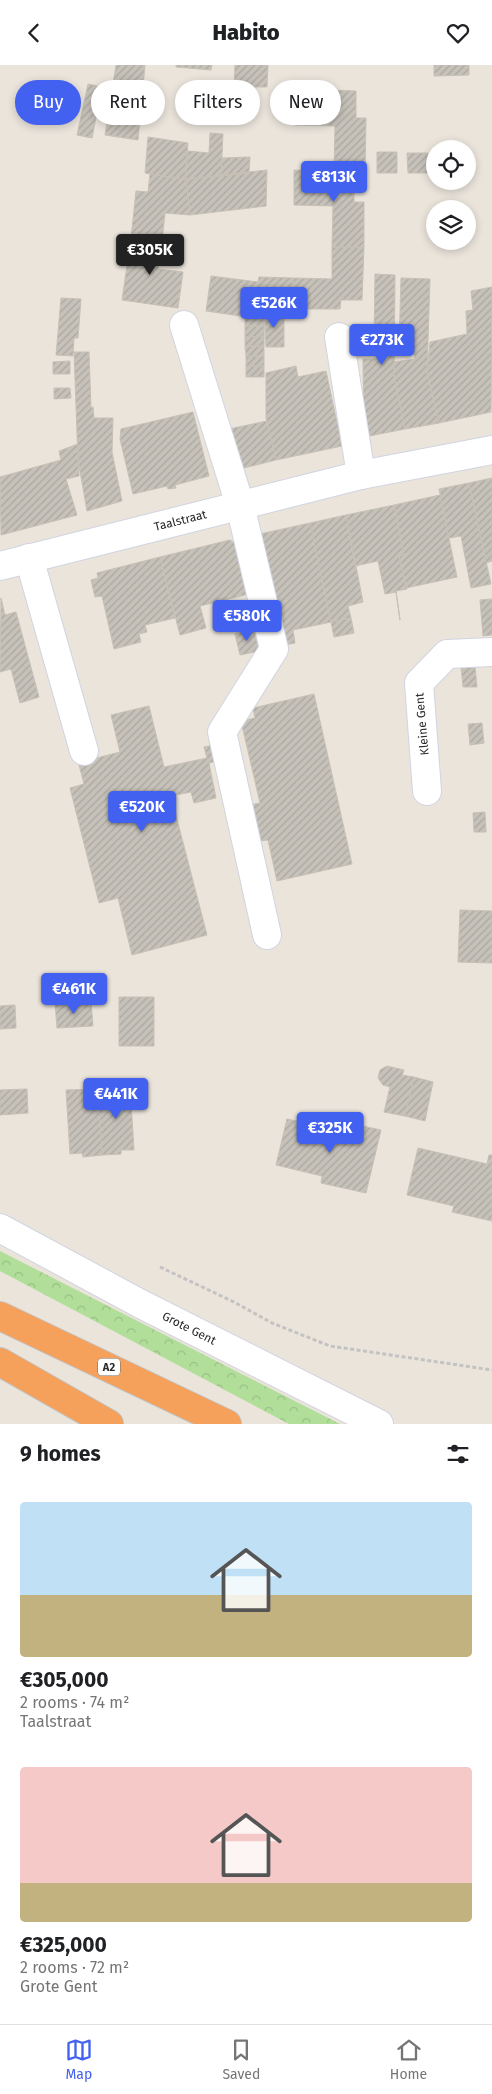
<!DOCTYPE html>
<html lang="en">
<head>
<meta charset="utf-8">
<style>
  :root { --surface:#fff; --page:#f2f2f2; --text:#202124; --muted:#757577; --line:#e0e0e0; --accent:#4361f0 }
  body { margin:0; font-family:"Fira Sans",sans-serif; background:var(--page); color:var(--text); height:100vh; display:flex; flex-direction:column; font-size:19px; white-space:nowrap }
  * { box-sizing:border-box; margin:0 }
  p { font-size:16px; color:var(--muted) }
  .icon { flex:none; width:28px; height:28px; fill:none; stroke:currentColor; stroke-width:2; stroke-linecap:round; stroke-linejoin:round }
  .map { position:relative; height:1359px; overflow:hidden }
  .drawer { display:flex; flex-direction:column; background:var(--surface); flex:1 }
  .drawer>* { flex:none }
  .hud { position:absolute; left:15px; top:15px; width:462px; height:45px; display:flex; gap:10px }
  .controls { position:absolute; left:426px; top:75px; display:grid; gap:10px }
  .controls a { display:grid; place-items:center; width:50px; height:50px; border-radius:50%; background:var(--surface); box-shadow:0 2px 8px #0003; font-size:25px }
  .price { position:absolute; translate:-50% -42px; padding:0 11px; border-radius:5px; background:var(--accent); color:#fff; font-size:16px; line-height:32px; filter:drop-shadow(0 1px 2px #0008) }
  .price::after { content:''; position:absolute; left:50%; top:30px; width:15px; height:11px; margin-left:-8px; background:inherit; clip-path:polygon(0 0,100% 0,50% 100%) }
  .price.on { background:#222; color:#fff }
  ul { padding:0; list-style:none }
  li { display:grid; align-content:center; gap:10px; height:265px; padding:0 20px }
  li span { display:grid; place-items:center; height:155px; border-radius:5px; color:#555 }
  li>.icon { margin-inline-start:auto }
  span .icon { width:90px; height:90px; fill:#fffc; stroke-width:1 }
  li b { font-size:21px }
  h2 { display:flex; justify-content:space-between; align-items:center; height:60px; padding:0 20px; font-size:21px }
  .chip { padding:0 18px; border-radius:22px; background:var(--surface); box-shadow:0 2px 8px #0003; font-size:18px; line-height:45px }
  .chip.on { background:var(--accent); color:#fff }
  header { display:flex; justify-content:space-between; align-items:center; height:65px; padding:0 20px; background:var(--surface); font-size:22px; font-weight:800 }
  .tab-bar { display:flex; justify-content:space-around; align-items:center; height:70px; border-top:1px solid var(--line); background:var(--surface); font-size:14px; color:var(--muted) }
  .tab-bar a { display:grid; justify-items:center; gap:2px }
  .tab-bar .on { color:var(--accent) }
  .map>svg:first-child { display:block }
  .forest { fill:url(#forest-crowns) }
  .building { fill:url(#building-hatch); stroke:#c6c0b5 }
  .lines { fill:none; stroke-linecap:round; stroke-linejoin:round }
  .minor-casing { stroke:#d1d4e1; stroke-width:30 }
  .highway-casing { stroke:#c3c3c3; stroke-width:30 }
  .path { stroke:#c3c3c3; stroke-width:3; stroke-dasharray:4 2.5; stroke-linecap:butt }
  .minor { stroke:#fff; stroke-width:28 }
  .highway { stroke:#f5a05b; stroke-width:28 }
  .labels { text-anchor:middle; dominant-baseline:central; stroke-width:4; stroke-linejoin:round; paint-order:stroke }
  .shield { fill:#fff; stroke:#696969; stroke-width:1 }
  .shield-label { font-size:11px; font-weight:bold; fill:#292929 }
  .street-label { font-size:12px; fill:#292929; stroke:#fff }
</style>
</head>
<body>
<header><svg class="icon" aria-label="back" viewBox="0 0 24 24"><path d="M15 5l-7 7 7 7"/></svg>Habito<svg class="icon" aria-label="heart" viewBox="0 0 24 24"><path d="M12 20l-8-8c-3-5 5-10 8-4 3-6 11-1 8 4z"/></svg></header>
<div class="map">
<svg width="492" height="1359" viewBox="0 0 492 1359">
  <defs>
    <pattern id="forest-crowns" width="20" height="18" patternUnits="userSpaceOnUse" patternTransform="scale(1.25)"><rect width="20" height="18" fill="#b1df9a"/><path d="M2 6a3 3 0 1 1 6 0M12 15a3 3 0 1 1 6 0" fill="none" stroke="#98bf85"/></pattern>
    <pattern id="building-hatch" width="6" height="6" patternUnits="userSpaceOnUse" patternTransform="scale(1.25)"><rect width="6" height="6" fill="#c6c2ba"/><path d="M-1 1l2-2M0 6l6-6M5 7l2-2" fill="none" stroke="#aaa7a0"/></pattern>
  </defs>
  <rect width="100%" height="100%" fill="#eae4db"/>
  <path class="forest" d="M 0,1186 L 340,1359 L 289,1359 L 0,1206 Z"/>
  <path class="building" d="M 116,0 L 145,0 L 138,75 L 105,70 Z
    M 176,0 L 204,0 L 200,4 L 176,2 Z
    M 204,0 L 212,0 L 211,5 L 200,4 Z
    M 235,0 L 268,0 L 267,22 L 234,22 Z
    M 434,0 L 469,0 L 469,10 L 434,11 Z
    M 88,19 L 102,22 L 92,73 L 77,70 Z
    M 296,24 L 356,26 L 356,53 L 366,53 L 365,110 L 355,110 L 354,108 L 334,107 L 335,61 L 295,60 Z
    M 210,68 L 223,69 L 221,111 L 185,115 L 188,86 L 209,88 Z
    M 148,72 L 188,78 L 185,115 L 145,108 Z
    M 377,87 L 397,87 L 397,108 L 377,108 Z
    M 407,88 L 428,88 L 428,108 L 408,108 Z
    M 250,92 L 249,108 L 221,111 L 222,93 Z
    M 267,105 L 266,141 L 190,150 L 186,114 Z
    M 294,105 L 354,108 L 354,137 L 364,137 L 364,182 L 332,182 L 333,141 L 294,140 Z
    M 150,109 L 186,114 L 190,150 L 165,148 L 162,176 L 131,173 L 136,126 L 148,127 Z
    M 131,173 L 162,176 L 158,204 L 183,207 L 178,243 L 122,235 Z
    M 332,182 L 364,182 L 362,235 L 341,235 L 340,244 L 292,244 L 293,213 L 332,214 Z
    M 375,209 L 395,210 L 394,311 L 405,364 L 364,372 L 363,294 L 379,294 L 380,288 L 376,288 L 374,278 Z
    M 211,211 L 258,217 L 259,212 L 293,213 L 292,244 L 263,243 L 261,254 L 206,246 Z
    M 401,213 L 430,214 L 427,307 L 439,358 L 405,364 L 394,311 L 394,297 L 415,294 L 413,284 L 399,283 Z
    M 492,222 L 491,347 L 439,358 L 427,307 L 430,277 L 467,269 L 466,246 L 473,245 L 471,226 Z
    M 61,233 L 81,234 L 78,273 L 74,273 L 73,291 L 56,290 Z
    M 264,246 L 284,246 L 284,282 L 266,282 Z
    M 245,252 L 264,254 L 264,261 L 245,261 Z
    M 245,261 L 264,261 L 264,271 L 245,272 Z
    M 264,271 L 264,281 L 245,281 L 245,272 Z
    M 245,281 L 264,281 L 264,291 L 246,291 Z
    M 74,287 L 89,287 L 91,343 L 93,342 L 94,353 L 113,353 L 112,387 L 122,436 L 87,446 L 78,395 Z
    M 246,291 L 264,291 L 264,301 L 246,301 Z
    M 70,296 L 70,309 L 53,309 L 53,297 Z
    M 246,301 L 264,301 L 264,312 L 246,312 Z
    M 296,301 L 298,312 L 326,306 L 342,381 L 276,395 L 266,353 L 266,308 Z
    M 54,323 L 70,323 L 71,333 L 54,334 Z
    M 193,347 L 209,411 L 175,420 L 176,423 L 168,424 L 167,421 L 133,429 L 120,374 L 121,364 Z
    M 267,356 L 276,395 L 236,405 L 229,364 Z
    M 78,379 L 79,411 L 66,414 L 77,450 L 1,470 L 0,412 L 61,395 L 59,386 Z
    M 492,413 L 492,496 L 486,498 L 469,418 Z
    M 469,418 L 491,519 L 471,523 L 461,471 L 449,473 L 439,424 Z
    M 440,430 L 457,512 L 406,523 L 399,491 L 404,490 L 394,440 Z
    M 394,440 L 404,490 L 399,491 L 407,524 L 396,526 L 400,555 L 396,527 L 385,529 L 378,496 L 355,501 L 346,450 Z
    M 346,450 L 363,537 L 348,541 L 351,553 L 331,557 L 310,458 Z
    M 310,458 L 331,557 L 293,565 L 295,578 L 285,580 L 260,469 Z
    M 230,475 L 238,480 L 249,529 L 200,541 L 206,563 L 180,570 L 160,492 Z
    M 160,492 L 175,553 L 145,560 L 147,567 L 139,569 L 141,577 L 114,584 L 102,531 L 95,532 L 91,515 L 98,513 L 97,508 Z
    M 1,533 L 5,550 L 16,547 L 39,632 L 20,638 L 11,604 L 0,607 Z
    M 492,534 L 492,570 L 483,571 L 480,535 Z
    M 351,553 L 354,568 L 334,572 L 331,557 Z
    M 254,564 L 259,586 L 240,590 L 235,569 Z
    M 475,601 L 477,622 L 463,622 L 461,602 Z
    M 314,629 L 352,799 L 277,816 L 268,775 L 258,776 L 250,740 L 260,738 L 241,656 L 255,653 L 253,643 Z
    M 149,641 L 164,702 L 207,693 L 204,682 L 213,680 L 217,696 L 209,698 L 216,733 L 194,738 L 191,727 L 171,731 L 207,870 L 132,890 L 118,833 L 99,838 L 70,723 L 84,719 L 79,700 L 86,699 L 85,696 L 120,687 L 111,650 Z
    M 482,658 L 484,678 L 470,680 L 468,659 Z
    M 485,747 L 486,767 L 474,767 L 473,748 Z
    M 460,845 L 492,846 L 492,898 L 458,897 Z
    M 119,932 L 154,932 L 154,981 L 119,981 Z
    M 91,936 L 93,961 L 57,963 L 55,938 Z
    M 15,940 L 16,963 L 0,964 L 0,941 Z
    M 387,1001 L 404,1005 L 402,1010 L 414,1012 L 405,1051 L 384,1047 L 390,1022 L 383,1020 L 378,1013 L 380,1005 Z
    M 414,1012 L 433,1017 L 425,1056 L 405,1051 Z
    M 130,1021 L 134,1085 L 121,1085 L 121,1089 L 102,1090 L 98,1024 Z
    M 27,1024 L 28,1048 L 0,1050 L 0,1025 Z
    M 98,1024 L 102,1090 L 83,1092 L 82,1088 L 70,1089 L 66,1025 Z
    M 287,1054 L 356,1069 L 358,1060 L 381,1065 L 366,1128 L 321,1118 L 322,1111 L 276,1100 Z
    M 418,1083 L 487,1099 L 489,1090 L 492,1090 L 492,1156 L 452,1147 L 454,1141 L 407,1130 Z"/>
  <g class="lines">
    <defs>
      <g id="minor">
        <path d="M 184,260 L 240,440 L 274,584 L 222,667 L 267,870"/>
        <path d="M 339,272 L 361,410"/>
        <path d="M 29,493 L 84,686"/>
        <path id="s1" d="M 0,501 L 361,410 L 492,385"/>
        <path d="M 427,726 L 419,618 L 447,589 L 492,587"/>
        <path id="s2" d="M 0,1163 L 139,1238 L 379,1359"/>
      </g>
      <path id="highway" d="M 0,1251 L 227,1359
        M 0,1297 L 109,1359"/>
    </defs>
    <use href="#minor" class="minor-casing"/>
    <use href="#highway" class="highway-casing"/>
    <path class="path" d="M 160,1202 L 234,1237 L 272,1258 L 330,1281 L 492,1305"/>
    <use href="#minor" class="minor"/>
    <use href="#highway" class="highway"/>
  </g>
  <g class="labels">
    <rect class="shield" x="98" y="1293.5" width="22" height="17" rx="4"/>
    <g class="shield-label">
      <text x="109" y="1302">A2</text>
    </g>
    <g class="street-label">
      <text stroke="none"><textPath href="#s1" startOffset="186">Taalstraat</textPath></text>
      <text transform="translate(422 659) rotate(-95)">Kleine Gent</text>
      <text stroke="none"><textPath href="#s2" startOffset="214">Grote Gent</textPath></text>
    </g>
  </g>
</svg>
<div class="controls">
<a><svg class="icon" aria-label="locate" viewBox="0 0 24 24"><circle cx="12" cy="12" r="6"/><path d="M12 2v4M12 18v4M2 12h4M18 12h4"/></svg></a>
<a><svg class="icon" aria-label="layers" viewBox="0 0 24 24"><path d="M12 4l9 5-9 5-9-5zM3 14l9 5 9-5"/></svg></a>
</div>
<b class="price" style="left:334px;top:138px">€813K</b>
<b class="price on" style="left:150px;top:211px">€305K</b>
<b class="price" style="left:274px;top:264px">€526K</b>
<b class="price" style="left:382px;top:301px">€273K</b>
<b class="price" style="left:247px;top:577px">€580K</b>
<b class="price" style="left:142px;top:768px">€520K</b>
<b class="price" style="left:74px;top:950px">€461K</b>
<b class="price" style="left:116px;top:1055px">€441K</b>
<b class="price" style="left:330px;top:1089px">€325K</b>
<div class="hud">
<a class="chip on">Buy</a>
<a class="chip">Rent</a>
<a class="chip">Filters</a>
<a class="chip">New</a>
</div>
</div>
<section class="drawer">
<h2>9 homes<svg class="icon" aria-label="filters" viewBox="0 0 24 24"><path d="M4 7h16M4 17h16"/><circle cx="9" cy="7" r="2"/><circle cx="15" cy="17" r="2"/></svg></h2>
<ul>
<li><span style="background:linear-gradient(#bfe0f5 60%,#c2b280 0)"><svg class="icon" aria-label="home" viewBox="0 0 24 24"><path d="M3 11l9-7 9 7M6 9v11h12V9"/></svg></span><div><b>€305,000</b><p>2 rooms · 74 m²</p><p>Taalstraat</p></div></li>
<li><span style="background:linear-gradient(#f6c9c9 75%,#c2b280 0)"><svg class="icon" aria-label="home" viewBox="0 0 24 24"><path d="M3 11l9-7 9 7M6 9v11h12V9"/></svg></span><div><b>€325,000</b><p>2 rooms · 72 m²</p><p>Grote Gent</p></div></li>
</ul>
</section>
<nav class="tab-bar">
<a class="on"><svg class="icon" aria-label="map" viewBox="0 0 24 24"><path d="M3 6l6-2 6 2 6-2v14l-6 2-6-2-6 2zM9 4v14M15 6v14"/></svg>Map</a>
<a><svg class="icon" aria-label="saved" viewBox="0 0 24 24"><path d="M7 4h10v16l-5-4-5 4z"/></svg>Saved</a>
<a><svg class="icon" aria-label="home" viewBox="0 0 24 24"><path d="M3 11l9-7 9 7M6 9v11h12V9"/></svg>Home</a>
</nav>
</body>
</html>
